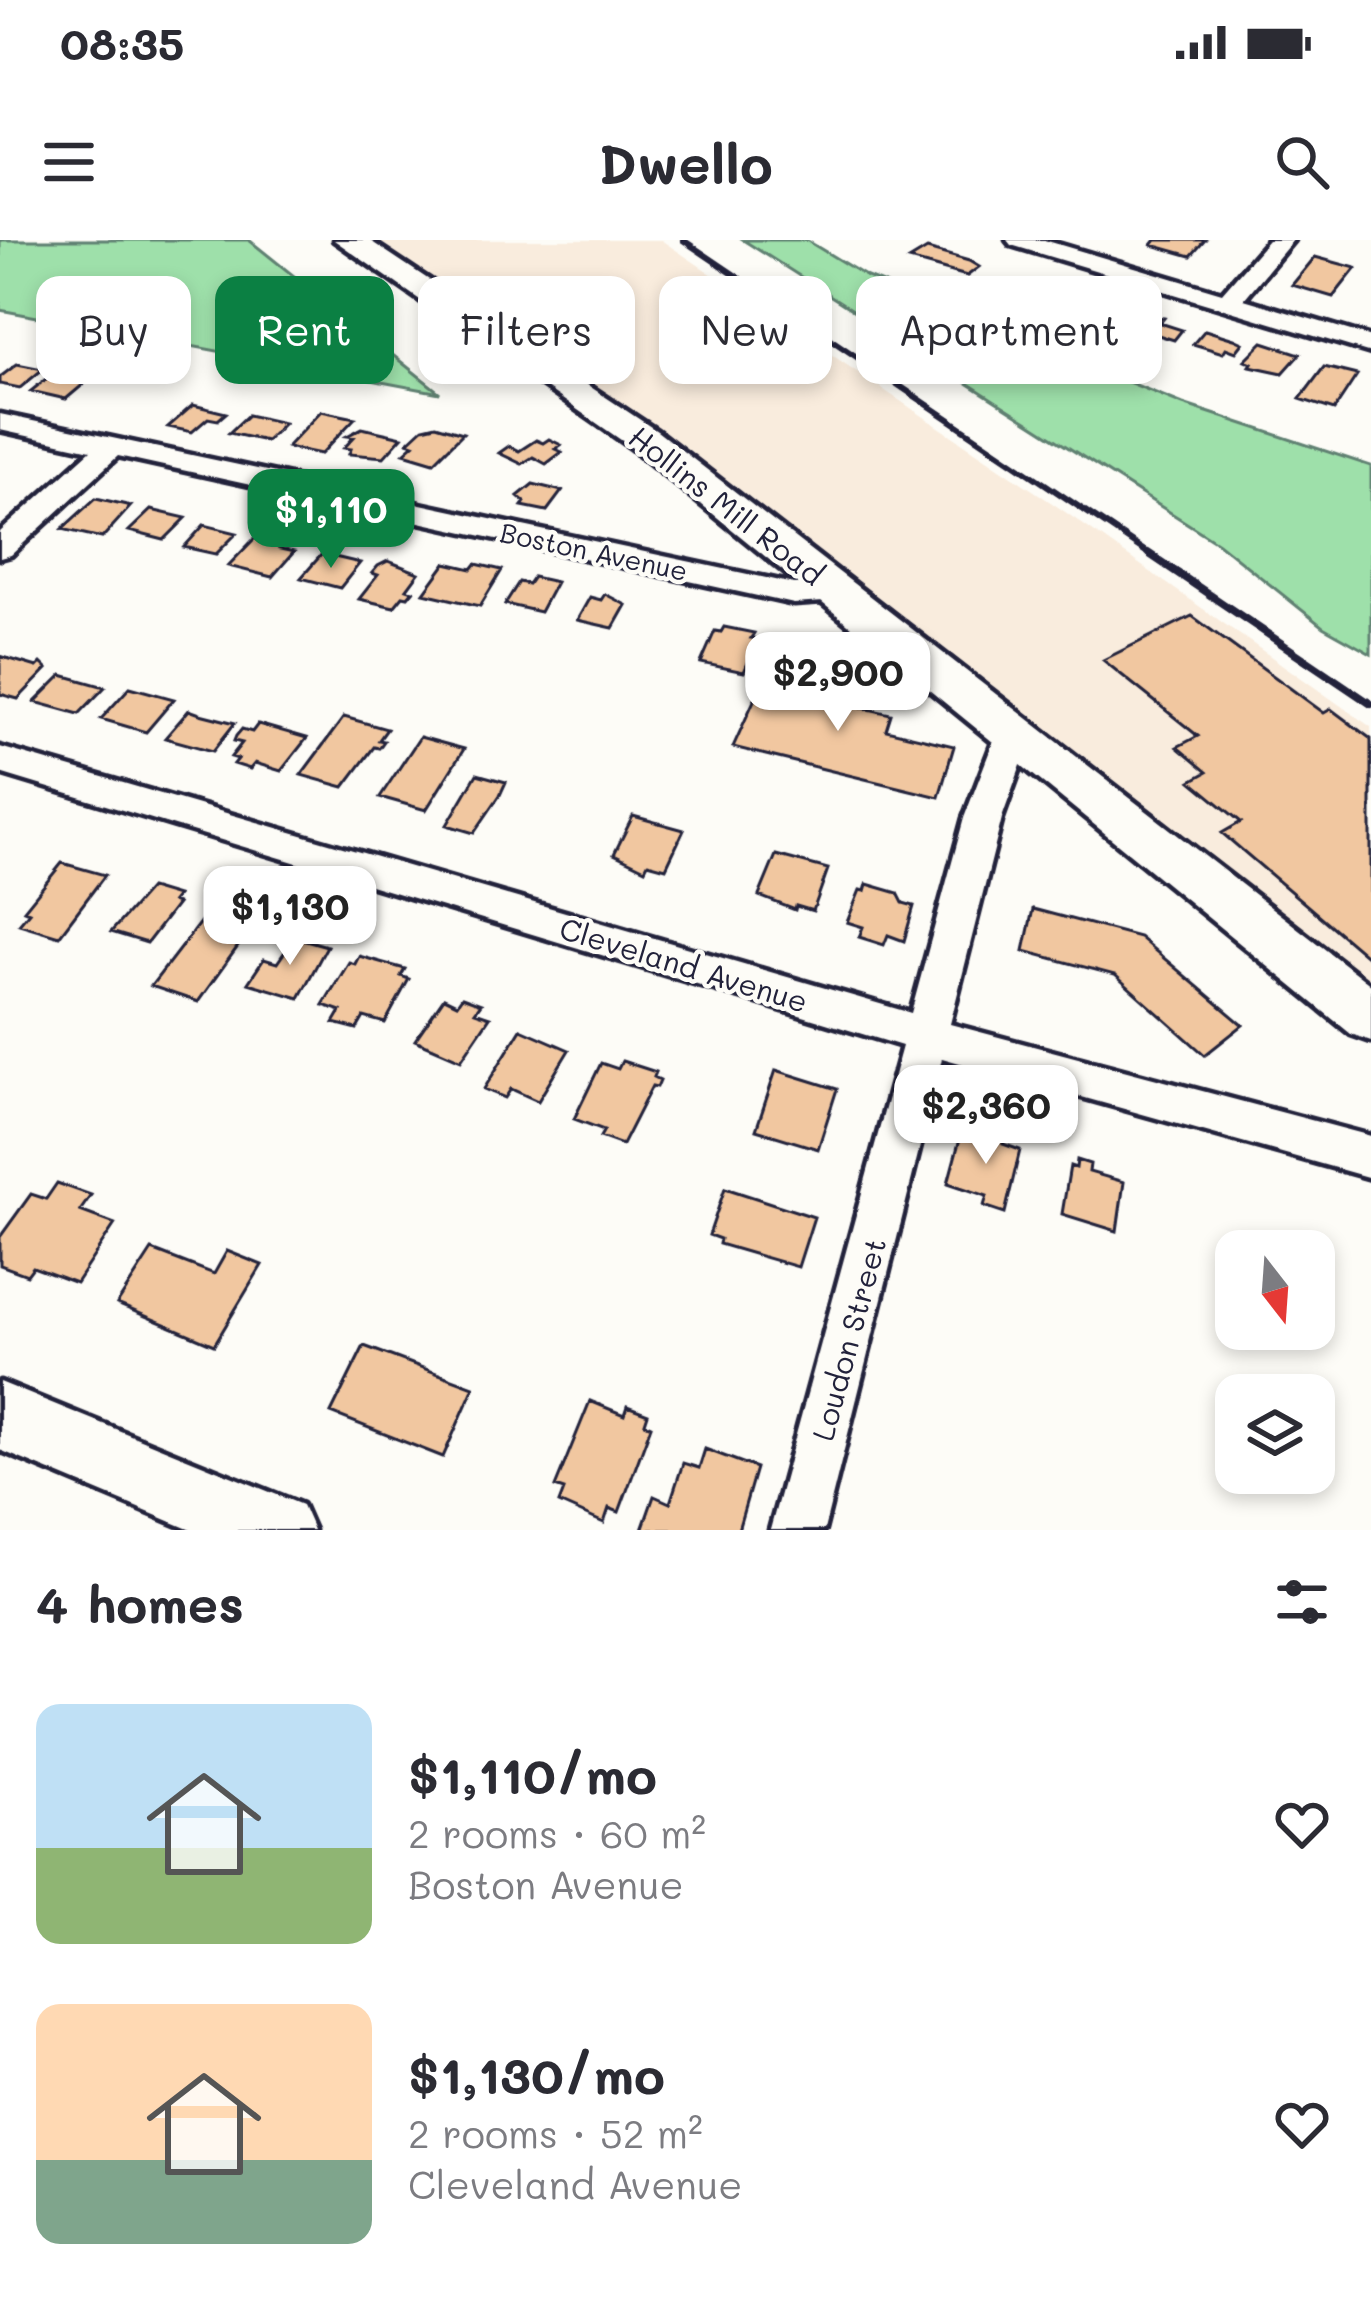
<!DOCTYPE html>
<html lang="en">
<head>
<meta charset="utf-8">
<style>
  :root { --surface:#fff; --page:#f2f2f3; --text:#2b2b33; --muted:#7c7c81; --accent:#0b8043 }
  body { margin:0; font-family:Mali,sans-serif; background:var(--page); color:var(--text); height:100vh; display:flex; flex-direction:column; font-size:45px; white-space:nowrap }
  * { box-sizing:border-box; margin:0 }
  p { font-size:39px; color:var(--muted) }
  .icon { flex:none; width:66px; height:66px; fill:none; stroke:currentColor; stroke-width:2; stroke-linecap:round; stroke-linejoin:round }
  .map { position:relative; height:1290px; overflow:hidden }
  .details { display:flex; flex-direction:column; background:var(--surface); flex:1 }
  .details>* { flex:none }
  .hud { position:absolute; left:36px; top:36px; width:1299px; height:108px; display:flex; gap:24px }
  .needle { width:78px; rotate:163deg }
  .buttons { position:absolute; left:1215px; top:990px; display:grid; gap:24px }
  .buttons a { display:grid; place-items:center; width:120px; height:120px; border-radius:24px; background:var(--surface); box-shadow:0 6px 18px #0003; font-size:60px }
  .price { position:absolute; translate:-50% -102px; padding:0 27px; border-radius:24px; background:#fff; color:#222; font-size:39px; line-height:78px; filter:drop-shadow(0 3px 6px #0008) }
  .price::after { content:''; position:absolute; left:50%; top:72px; width:36px; height:27px; margin-left:-18px; background:inherit; clip-path:polygon(0 0,100% 0,50% 100%) }
  .price.on { background:var(--accent); color:#fff }
  ul { padding:0; list-style:none }
  li { display:flex; align-items:center; gap:36px; height:300px; padding:0 36px }
  li span { display:grid; place-items:center; flex:none; width:336px; height:240px; border-radius:24px; color:#555 }
  li>.icon { margin-inline-start:auto }
  span .icon { width:144px; height:144px; fill:#fffc; stroke-width:1 }
  li b { font-size:51px }
  h2 { display:flex; justify-content:space-between; align-items:center; height:144px; padding:0 36px; font-size:51px }
  .tag { padding:0 42px; border-radius:24px; background:var(--surface); box-shadow:0 6px 18px #0003; font-size:42px; line-height:108px }
  .tag.on { background:var(--accent); color:#fff }
  .status { display:flex; justify-content:space-between; align-items:center; height:84px; padding:0 60px; background:var(--surface); direction:ltr }
  .status svg { height:33px; fill:currentColor }
  header { display:flex; justify-content:space-between; align-items:center; height:156px; padding:0 36px; background:var(--surface); font-size:54px; font-weight:700 }
  .map>svg:first-child { display:block }
  .built { fill:#f9ecdd }
  .green { fill:#9ee0aa; stroke:#608172; stroke-width:3 }
  .building { fill:#f1c7a0; stroke:#22223b; stroke-width:3 }
  .lines { fill:none; stroke-linecap:round; stroke-linejoin:round }
  .minor-casing { stroke:#22223b; stroke-width:9 }
  .tertiary-casing { stroke:#22223b; stroke-width:9 }
  .minor { fill:#fdfcf7; fill-rule:evenodd }
  .tertiary { fill:#fdfcf7; fill-rule:evenodd }
  .rail-far1 { stroke:#22223b; stroke-width:6 }
  .rail { stroke:#22223b; stroke-width:8 }
  .labels { text-anchor:middle; dominant-baseline:central; stroke-width:9; stroke-linejoin:round; paint-order:stroke }
  .far-street-label { font-size:27px; fill:#22223b; stroke:#fdfcf7 }
  .street-label { font-size:30px; fill:#22223b; stroke:#fdfcf7 }
</style>
</head>
<body>
<div class="status"><b>08:35</b><svg viewBox="0 0 49 12"><path d="M0 12V9h3v3zM5 12V6h3v6zM10 12V3h3v9zM15 12V0h3v12zM26 1h20v11H26zM47 4h2v5h-2z"/></svg></div>
<header><svg class="icon" aria-label="menu" viewBox="0 0 24 24"><path d="M4 6h16M4 12h16M4 18h16"/></svg>Dwello<svg class="icon" aria-label="search" viewBox="0 0 24 24"><circle cx="10" cy="10" r="6"/><path d="M15 15l6 6"/></svg></header>
<div class="map">
<svg width="1371" height="1290" viewBox="0 0 1371 1290">
  <rect width="100%" height="100%" fill="#fdfcf7"/>
  <filter id="ink" filterUnits="userSpaceOnUse"><feTurbulence type="fractalNoise" baseFrequency=".00833" numOctaves="2"/><feDisplacementMap in="SourceGraphic" scale="24" xChannelSelector="R" yChannelSelector="G"/><feConvolveMatrix kernelMatrix="1 2 1 2 8 2 1 2 1" color-interpolation-filters="sRGB"/></filter>
  <g filter="url(#ink)">
    <path class="built" d="M 373,0 L 661,0 L 1061,269 L 1371,487 L 1371,747 L 720,237 Z"/>
    <path class="green" d="M 0,0 L 249,0 L 440,153 L 0,70 Z
      M 743,0 L 806,0 L 867,37 L 1183,164 L 1371,226 L 1371,414 L 1323,387 L 1218,303 Z"/>
    <path class="building" d="M 1156,0 L 1205,0 L 1191,16 L 1152,5 Z
      M 927,9 L 969,21 L 979,27 L 967,36 L 909,20 Z
      M 1315,17 L 1356,28 L 1333,57 L 1292,45 Z
      M 1108,68 L 1164,78 L 1160,83 L 1182,90 L 1174,100 L 1155,94 L 1144,108 L 1108,97 L 1120,84 L 1099,78 Z
      M 1205,90 L 1234,99 L 1243,103 L 1236,112 L 1226,108 L 1223,113 L 1193,104 Z
      M 1263,102 L 1300,114 L 1283,133 L 1250,126 L 1252,123 L 1245,120 Z
      M 113,105 L 142,111 L 126,124 L 96,117 Z
      M 17,124 L 43,129 L 20,148 L 0,144 L 0,137 Z
      M 1324,127 L 1357,135 L 1334,170 L 1300,159 Z
      M 51,135 L 85,143 L 66,159 L 31,151 Z
      M 193,165 L 226,173 L 218,180 L 208,178 L 192,192 L 168,187 Z
      M 321,171 L 355,178 L 321,214 L 287,207 Z
      M 248,175 L 284,183 L 266,201 L 229,193 Z
      M 436,185 L 463,193 L 434,222 L 404,213 L 414,204 L 408,202 L 423,188 Z
      M 362,188 L 402,197 L 384,217 L 349,214 L 351,209 L 344,208 L 354,197 L 347,196 Z
      M 549,199 L 561,205 L 555,209 L 562,212 L 546,224 L 533,217 L 522,224 L 499,213 L 509,206 L 519,211 L 536,200 L 543,203 Z
      M 533,244 L 562,251 L 547,271 L 522,266 L 525,262 L 518,256 Z
      M 96,258 L 131,266 L 102,298 L 62,289 Z
      M 151,270 L 186,278 L 164,300 L 129,291 Z
      M 204,285 L 237,293 L 216,314 L 184,307 Z
      M 255,298 L 285,305 L 280,309 L 294,312 L 272,337 L 228,326 Z
      M 322,314 L 360,323 L 340,348 L 301,338 Z
      M 388,321 L 419,333 L 407,349 L 413,351 L 408,357 L 403,356 L 394,367 L 359,359 L 378,335 L 372,333 L 378,326 Z
      M 446,323 L 472,329 L 476,324 L 502,330 L 480,366 L 424,353 Z
      M 533,337 L 556,342 L 540,372 L 505,364 L 519,342 L 528,344 Z
      M 605,354 L 626,365 L 613,388 L 577,380 L 590,357 L 601,360 Z
      M 1192,376 L 1324,473 L 1331,469 L 1371,499 L 1371,720 L 1222,593 L 1241,582 L 1191,541 L 1207,532 L 1177,507 L 1198,496 L 1103,420 Z
      M 724,387 L 754,393 L 751,398 L 758,399 L 744,432 L 701,423 L 715,391 L 721,392 Z
      M 0,416 L 37,427 L 41,423 L 47,429 L 18,459 L 0,454 Z
      M 771,423 L 848,444 L 841,463 L 891,474 L 886,490 L 954,506 L 939,557 L 733,507 Z
      M 62,435 L 105,447 L 79,474 L 35,462 Z
      M 130,447 L 174,459 L 146,492 L 101,479 Z
      M 189,470 L 200,474 L 235,483 L 213,511 L 165,498 Z
      M 344,477 L 387,489 L 379,500 L 384,501 L 379,508 L 374,507 L 344,547 L 301,535 Z
      M 258,484 L 307,498 L 281,531 L 255,523 L 250,529 L 234,524 L 238,519 L 231,517 L 242,503 L 234,501 L 236,496 L 242,489 L 252,492 Z
      M 420,497 L 464,509 L 426,570 L 380,557 Z
      M 477,534 L 506,542 L 500,555 L 474,593 L 447,585 Z
      M 633,576 L 684,590 L 666,628 L 648,623 L 645,629 L 614,614 Z
      M 776,615 L 828,629 L 813,671 L 796,666 L 795,670 L 759,656 Z
      M 62,623 L 105,635 L 59,696 L 19,684 L 29,672 L 24,670 Z
      M 867,644 L 898,653 L 903,663 L 914,666 L 904,701 L 888,695 L 884,705 L 859,697 L 863,687 L 847,682 L 860,650 L 865,651 Z
      M 150,648 L 177,656 L 172,662 L 177,664 L 147,703 L 111,692 Z
      M 1033,669 L 1139,697 L 1243,785 L 1205,815 L 1115,735 L 1024,711 Z
      M 204,677 L 249,691 L 198,762 L 151,746 Z
      M 295,697 L 327,706 L 299,758 L 248,743 L 264,719 L 277,723 Z
      M 359,716 L 405,729 L 401,736 L 409,739 L 385,783 L 364,777 L 357,789 L 334,783 L 341,771 L 323,765 L 349,722 L 355,724 Z
      M 462,757 L 481,764 L 475,772 L 490,777 L 461,820 L 415,800 L 444,758 L 457,764 Z
      M 521,789 L 569,810 L 538,861 L 511,849 L 505,858 L 484,849 Z
      M 622,821 L 656,832 L 654,837 L 660,840 L 657,847 L 652,846 L 622,905 L 600,897 L 604,890 L 574,879 L 601,823 L 618,829 Z
      M 776,830 L 837,849 L 818,909 L 756,890 Z
      M 981,887 L 1005,895 L 1003,904 L 1020,910 L 1005,973 L 984,966 L 987,956 L 948,943 L 962,891 L 979,897 Z
      M 1077,920 L 1090,924 L 1089,932 L 1124,942 L 1117,991 L 1062,974 L 1070,926 L 1076,928 Z
      M 57,943 L 91,955 L 80,971 L 115,984 L 76,1043 L 33,1027 L 27,1035 L 0,1025 L 0,997 L 31,954 L 46,959 Z
      M 725,948 L 814,977 L 798,1027 L 719,1004 L 720,999 L 709,995 Z
      M 152,1010 L 214,1034 L 227,1011 L 262,1025 L 214,1105 L 117,1064 Z
      M 364,1106 L 474,1147 L 443,1217 L 331,1173 Z
      M 590,1161 L 624,1175 L 627,1166 L 648,1174 L 645,1183 L 651,1186 L 619,1272 L 609,1268 L 604,1283 L 559,1263 L 564,1250 L 555,1247 Z
      M 705,1209 L 756,1228 L 738,1290 L 642,1290 L 654,1256 L 670,1263 L 683,1223 L 699,1228 Z"/>
    <g class="lines">
      <defs>
        <path id="minor" d="M 1007,0 L 1044,0 L 1222,53 L 1268,0 L 1293,0 L 1244,59 L 1371,97 L 1371,113 L 1011,5 Z
          M 0,174 L 794,344 L 838,341 L 854,351 L 838,361 L 794,364 L 118,216 L 11,315 L 0,318 L 0,292 L 91,210 L 0,190 Z
          M 1015,479 L 1027,483 L 1033,492 L 1002,578 L 950,784 L 1371,896 L 1371,938 L 942,818 L 824,1290 L 770,1290 L 902,806 L 0,533 L 0,507 L 911,773 L 964,578 L 997,492 L 1003,483 Z"/>
        <path id="tertiary" d="M 334,0 L 369,0 L 657,191 L 1371,745 L 1371,801 L 1351,794 L 631,207 Z
          M 0,1142 L 302,1265 L 313,1290 L 191,1290 L 0,1210 Z"/>
      </defs>
      <use href="#minor" class="minor-casing"/>
      <use href="#tertiary" class="tertiary-casing"/>
      <use href="#minor" class="minor"/>
      <use href="#tertiary" class="tertiary"/>
      <path class="rail-far1" d="M 683,0 L 1152,316"/>
      <path class="rail" d="M 1148,313 L 1371,464"/>
    </g>
  </g>
  <g class="labels">
    <g class="far-street-label">
      <text transform="translate(594 311) rotate(12)">Boston Avenue</text>
    </g>
    <g class="street-label">
      <text transform="translate(727 265) rotate(38)">Hollins Mill Road</text>
      <text transform="translate(684 724) rotate(17)">Cleveland Avenue</text>
      <text transform="translate(848 1099) rotate(-75)">Loudon Street</text>
    </g>
  </g>
</svg>
<div class="buttons">
<a><svg class="needle" viewBox="-14 -14 28 28"><path d="M0-13l5 13h-10z" fill="#e53935"/><path d="M0 13l5-13h-10z" fill="#7c7c81"/></svg></a>
<a><svg class="icon" aria-label="layers" viewBox="0 0 24 24"><path d="M12 4l9 5-9 5-9-5zM3 14l9 5 9-5"/></svg></a>
</div>
<b class="price on" style="left:331px;top:331px">$1,110</b>
<b class="price" style="left:838px;top:494px">$2,900</b>
<b class="price" style="left:290px;top:728px">$1,130</b>
<b class="price" style="left:986px;top:927px">$2,360</b>
<div class="hud">
<a class="tag">Buy</a>
<a class="tag on">Rent</a>
<a class="tag">Filters</a>
<a class="tag">New</a>
<a class="tag">Apartment</a>
</div>
</div>
<section class="details">
<h2>4 homes<svg class="icon" aria-label="filters" viewBox="0 0 24 24"><path d="M4 7h16M4 17h16"/><circle cx="9" cy="7" r="2"/><circle cx="15" cy="17" r="2"/></svg></h2>
<ul>
<li><span style="background:linear-gradient(#bfe0f5 60%,#8fb573 0)"><svg class="icon" aria-label="home" viewBox="0 0 24 24"><path d="M3 11l9-7 9 7M6 9v11h12V9"/></svg></span><div><b>$1,110/mo</b><p>2 rooms · 60 m²</p><p>Boston Avenue</p></div><svg class="icon" aria-label="heart" viewBox="0 0 24 24"><path d="M12 20l-8-8c-3-5 5-10 8-4 3-6 11-1 8 4z"/></svg></li>
<li><span style="background:linear-gradient(#ffd9b3 65%,#7fa58c 0)"><svg class="icon" aria-label="home" viewBox="0 0 24 24"><path d="M3 11l9-7 9 7M6 9v11h12V9"/></svg></span><div><b>$1,130/mo</b><p>2 rooms · 52 m²</p><p>Cleveland Avenue</p></div><svg class="icon" aria-label="heart" viewBox="0 0 24 24"><path d="M12 20l-8-8c-3-5 5-10 8-4 3-6 11-1 8 4z"/></svg></li>
</ul>
</section>
</body>
</html>
